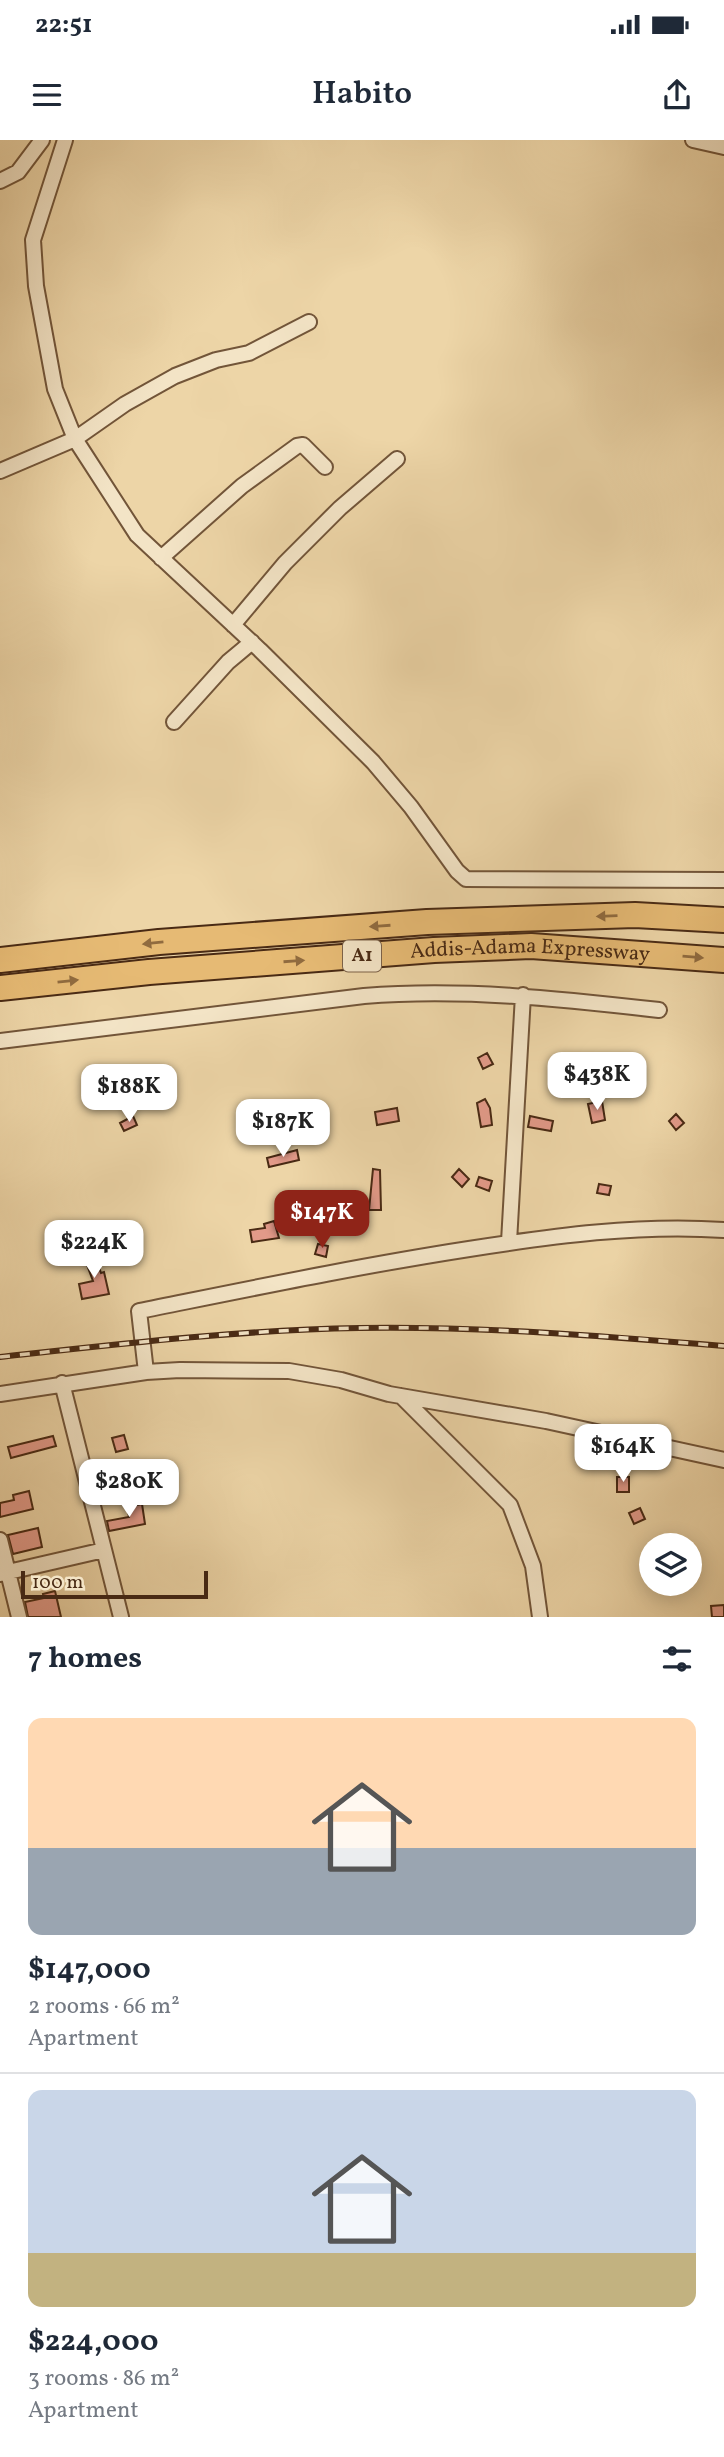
<!DOCTYPE html>
<html lang="en">
<head>
<meta charset="utf-8">
<style>
  :root { --surface:#fff; --page:#f2f2f3; --text:#1f2937; --muted:#747a83; --line:#e0e1e3; --accent:#8f2418 }
  body { margin:0; font-family:Vollkorn,serif; background:var(--page); color:var(--text); height:100vh; display:flex; flex-direction:column; font-size:26px; white-space:nowrap }
  * { box-sizing:border-box; margin:0 }
  p { font-size:23px; color:var(--muted) }
  .icon { flex:none; width:38px; height:38px; fill:none; stroke:currentColor; stroke-width:2; stroke-linecap:round; stroke-linejoin:round }
  .map { position:relative; height:1477px; overflow:hidden }
  .panel { display:flex; flex-direction:column; background:var(--surface); flex:1 }
  .panel>* { flex:none }
  .fabs { position:absolute; left:639px; top:1393px; display:grid; gap:14px }
  .fabs a { display:grid; place-items:center; width:63px; height:63px; border-radius:50%; background:var(--surface); box-shadow:0 4px 18px #0003; font-size:35px }
  .scale { position:absolute; left:21px; bottom:18px; width:187px; box-sizing:border-box; padding-left:7px; border:4px solid #492a14; border-top:0; font-size:19px; line-height:24px; white-space:nowrap; color:#492a14; -webkit-text-stroke:5px #f3e4c6; paint-order:stroke }
  .price { position:absolute; translate:-50% -60px; padding:0 16px; border-radius:14px; background:#fff; color:#222; font-size:23px; line-height:46px; filter:drop-shadow(0 2px 4px #0008) }
  .price::after { content:''; position:absolute; left:50%; top:42px; width:21px; height:16px; margin-left:-10px; background:inherit; clip-path:polygon(0 0,100% 0,50% 100%) }
  .price.on { background:var(--accent); color:#fff }
  ul { padding:0; list-style:none }
  li { display:grid; align-content:center; gap:14px; height:371px; padding:0 28px }
  li+li { border-top:2px solid var(--line) }
  li span { display:grid; place-items:center; height:217px; border-radius:14px; color:#555 }
  li>.icon { margin-inline-start:auto }
  span .icon { width:126px; height:126px; fill:#fffc; stroke-width:1 }
  li b { font-size:30px }
  h2 { display:flex; justify-content:space-between; align-items:center; height:84px; padding:0 28px; font-size:30px }
  .status { display:flex; justify-content:space-between; align-items:center; height:49px; padding:0 35px; background:var(--surface); direction:ltr }
  .status svg { height:19px; fill:currentColor }
  header { display:flex; justify-content:space-between; align-items:center; height:91px; padding:0 28px; background:var(--surface); font-size:32px; font-weight:600 }
  .map>svg:first-child { display:block }
  .building { fill:#e29a89; stroke:#492a14; stroke-width:2 }
  .lines { fill:none; stroke-linecap:round; stroke-linejoin:round }
  .minor-casing { stroke:#725539; stroke-width:18 }
  .motorway-casing { stroke:#492a14; stroke-width:28 }
  .minor { stroke:#f3e4c6; stroke-width:14 }
  .motorway { stroke:#e6ba74; stroke-width:24 }
  .rail-casing { stroke:#492a14; stroke-width:6 }
  .rail { stroke:#f3e4c6; stroke-width:3.5; stroke-dasharray:10; stroke-linecap:butt }
  .oneway { fill:#906b3f }
  .labels { text-anchor:middle; dominant-baseline:central; stroke-width:5; stroke-linejoin:round; paint-order:stroke }
  .shield { fill:#f3e4c6; stroke:#7c6249; stroke-width:2 }
  .shield-label { font-size:19px; font-weight:bold; fill:#492a14 }
  .street-label { font-size:21px; fill:#492a14; stroke:#f3e4c6 }
</style>
</head>
<body>
<div class="status"><b>22:51</b><svg viewBox="0 0 49 12"><path d="M0 12V9h3v3zM5 12V6h3v6zM10 12V3h3v9zM15 12V0h3v12zM26 1h20v11H26zM47 4h2v5h-2z"/></svg></div>
<header><svg class="icon" aria-label="menu" viewBox="0 0 24 24"><path d="M4 6h16M4 12h16M4 18h16"/></svg>Habito<svg class="icon" aria-label="share" viewBox="0 0 24 24"><path d="M12 15V3M7 8l5-5 5 5M5 13v7h14v-7"/></svg></header>
<div class="map">
<svg width="724" height="1477" viewBox="0 0 724 1477">
  <rect width="100%" height="100%" fill="#edd5a7"/>
  <filter id="stains"><feTurbulence type="fractalNoise" baseFrequency=".00286" numOctaves="4"/><feColorMatrix values="0 0 0 0 .2 0 0 0 0 .09 0 0 0 0 .02 0 0 0 .5 -.17"/></filter>
  <radialGradient id="worn" r=".72"><stop offset=".6" stop-color="#630" stop-opacity="0"/><stop offset="1" stop-color="#630" stop-opacity=".3"/></radialGradient>
  <path class="building" d="M 487,913 L 493,924 L 483,929 L 478,918 Z
    M 485,959 L 490,968 L 492,985 L 481,987 L 477,963 Z
    M 602,961 L 605,980 L 592,983 L 588,964 Z
    M 397,968 L 399,981 L 377,985 L 375,972 Z
    M 676,974 L 684,983 L 676,990 L 669,981 Z
    M 133,976 L 137,985 L 124,991 L 120,983 Z
    M 530,976 L 553,981 L 551,991 L 528,987 Z
    M 297,1010 L 299,1020 L 269,1027 L 267,1018 Z
    M 373,1029 L 380,1030 L 381,1070 L 369,1070 Z
    M 459,1029 L 469,1039 L 462,1047 L 452,1037 Z
    M 479,1037 L 492,1041 L 489,1051 L 476,1046 Z
    M 599,1044 L 611,1046 L 609,1055 L 597,1053 Z
    M 274,1081 L 279,1098 L 252,1102 L 250,1090 L 265,1088 L 264,1084 Z
    M 318,1104 L 328,1106 L 326,1117 L 315,1114 Z
    M 94,1113 L 101,1133 L 104,1132 L 109,1154 L 82,1159 L 79,1144 L 93,1141 L 84,1117 Z
    M 124,1295 L 128,1309 L 116,1312 L 112,1298 Z
    M 53,1296 L 56,1306 L 11,1318 L 8,1307 Z
    M 617,1337 L 629,1337 L 629,1352 L 617,1352 Z
    M 29,1351 L 33,1369 L 0,1377 L 0,1363 L 14,1360 L 13,1355 Z
    M 142,1364 L 145,1384 L 109,1391 L 107,1381 L 129,1377 L 127,1367 Z
    M 640,1368 L 645,1379 L 634,1384 L 629,1373 Z
    M 38,1388 L 42,1407 L 13,1414 L 8,1395 Z
    M 55,1451 L 61,1477 L 28,1477 L 25,1462 L 44,1458 L 43,1454 Z
    M 724,1465 L 724,1477 L 712,1477 L 711,1466 Z"/>
  <g class="lines">
    <defs>
      <path id="minor" d="M 65,0 L 33,100 L 36,146 L 55,249 L 75,299 L 137,395 L 260,510 L 373,622 L 411,667 L 457,731 L 466,739 L 724,740
        M 693,0 L 724,7
        M 0,41 L 18,32 L 42,0
        M 0,331 L 75,299 L 125,264 L 175,236 L 216,220 L 249,213 L 309,182
        M 161,418 L 242,346 L 297,306 L 303,305 L 325,327
        M 233,485 L 285,423 L 340,368 L 397,319
        M 174,582 L 228,522 L 252,502
        M 0,901 L 364,856 C 463,848 561,859 659,870
        M 509,1102 L 523,855
        M 146,1232 L 139,1171 C 249,1149 359,1126 469,1109 C 553,1096 639,1084 724,1090
        M 62,1243 L 121,1477
        M 0,1254 L 146,1232 L 180,1230 L 289,1231 L 341,1240 L 389,1254 L 546,1281 L 724,1320
        M 401,1256 L 510,1365 L 533,1426 L 540,1477
        M 0,1400 L 19,1477
        M 0,1434 L 104,1410"/>
      <g id="motorway">
        <path d="M 0,820 L 159,802 L 427,782 L 635,775 L 724,780"/>
        <path id="s1" d="M 0,848 L 149,832 L 434,810 L 531,806 L 724,820"/>
      </g>
    </defs>
    <use href="#minor" class="minor-casing"/>
    <use href="#motorway" class="motorway-casing"/>
    <use href="#minor" class="minor"/>
    <use href="#motorway" class="motorway"/>
    <defs>
      <path id="rail" d="M 0,1217 C 119,1204 239,1190 359,1188 C 481,1186 603,1196 724,1206"/>
    </defs>
    <use href="#rail" class="rail-casing"/>
    <use href="#rail" class="rail"/>
  </g>
  <defs><path id="oneway-solid" d="M-6-.8H1V-3.2L6.5 0L1 3.2V.8H-6Z" transform="scale(1.75)"/></defs>
  <g class="oneway">
    <use href="#oneway-solid" transform="translate(607 776) rotate(178)"/>
    <use href="#oneway-solid" transform="translate(380 786) rotate(176)"/>
    <use href="#oneway-solid" transform="translate(153 803) rotate(174)"/>
    <use href="#oneway-solid" transform="translate(693 817) rotate(5)"/>
    <use href="#oneway-solid" transform="translate(294 821) rotate(-4)"/>
    <use href="#oneway-solid" transform="translate(68 841) rotate(-6)"/>
  </g>
  <g class="labels">
    <rect class="shield" x="343" y="800.5" width="38" height="31" rx="5"/>
    <g class="shield-label">
      <text x="362" y="816">A1</text>
    </g>
    <g class="street-label">
      <text stroke="none"><textPath href="#s1" startOffset="532">Addis-Adama Expressway</textPath></text>
    </g>
  </g>
  <rect width="100%" height="100%" filter="url(#stains)"/>
  <rect width="100%" height="100%" fill="url(#worn)"/>
</svg>
<div class="fabs">
<a><svg class="icon" aria-label="layers" viewBox="0 0 24 24"><path d="M12 4l9 5-9 5-9-5zM3 14l9 5 9-5"/></svg></a>
</div>
<div class="scale">100 m</div>
<b class="price" style="left:597px;top:972px">$438K</b>
<b class="price" style="left:129px;top:984px">$188K</b>
<b class="price" style="left:283px;top:1019px">$187K</b>
<b class="price on" style="left:322px;top:1110px">$147K</b>
<b class="price" style="left:94px;top:1140px">$224K</b>
<b class="price" style="left:623px;top:1344px">$164K</b>
<b class="price" style="left:129px;top:1379px">$280K</b>
</div>
<section class="panel">
<h2>7 homes<svg class="icon" aria-label="filters" viewBox="0 0 24 24"><path d="M4 7h16M4 17h16"/><circle cx="9" cy="7" r="2"/><circle cx="15" cy="17" r="2"/></svg></h2>
<ul>
<li><span style="background:linear-gradient(#ffd9b3 60%,#9aa5b1 0)"><svg class="icon" aria-label="home" viewBox="0 0 24 24"><path d="M3 11l9-7 9 7M6 9v11h12V9"/></svg></span><div><b>$147,000</b><p>2 rooms · 66 m²</p><p>Apartment</p></div></li>
<li><span style="background:linear-gradient(#c9d6e8 75%,#c2b280 0)"><svg class="icon" aria-label="home" viewBox="0 0 24 24"><path d="M3 11l9-7 9 7M6 9v11h12V9"/></svg></span><div><b>$224,000</b><p>3 rooms · 86 m²</p><p>Apartment</p></div></li>
</ul>
</section>
</body>
</html>
